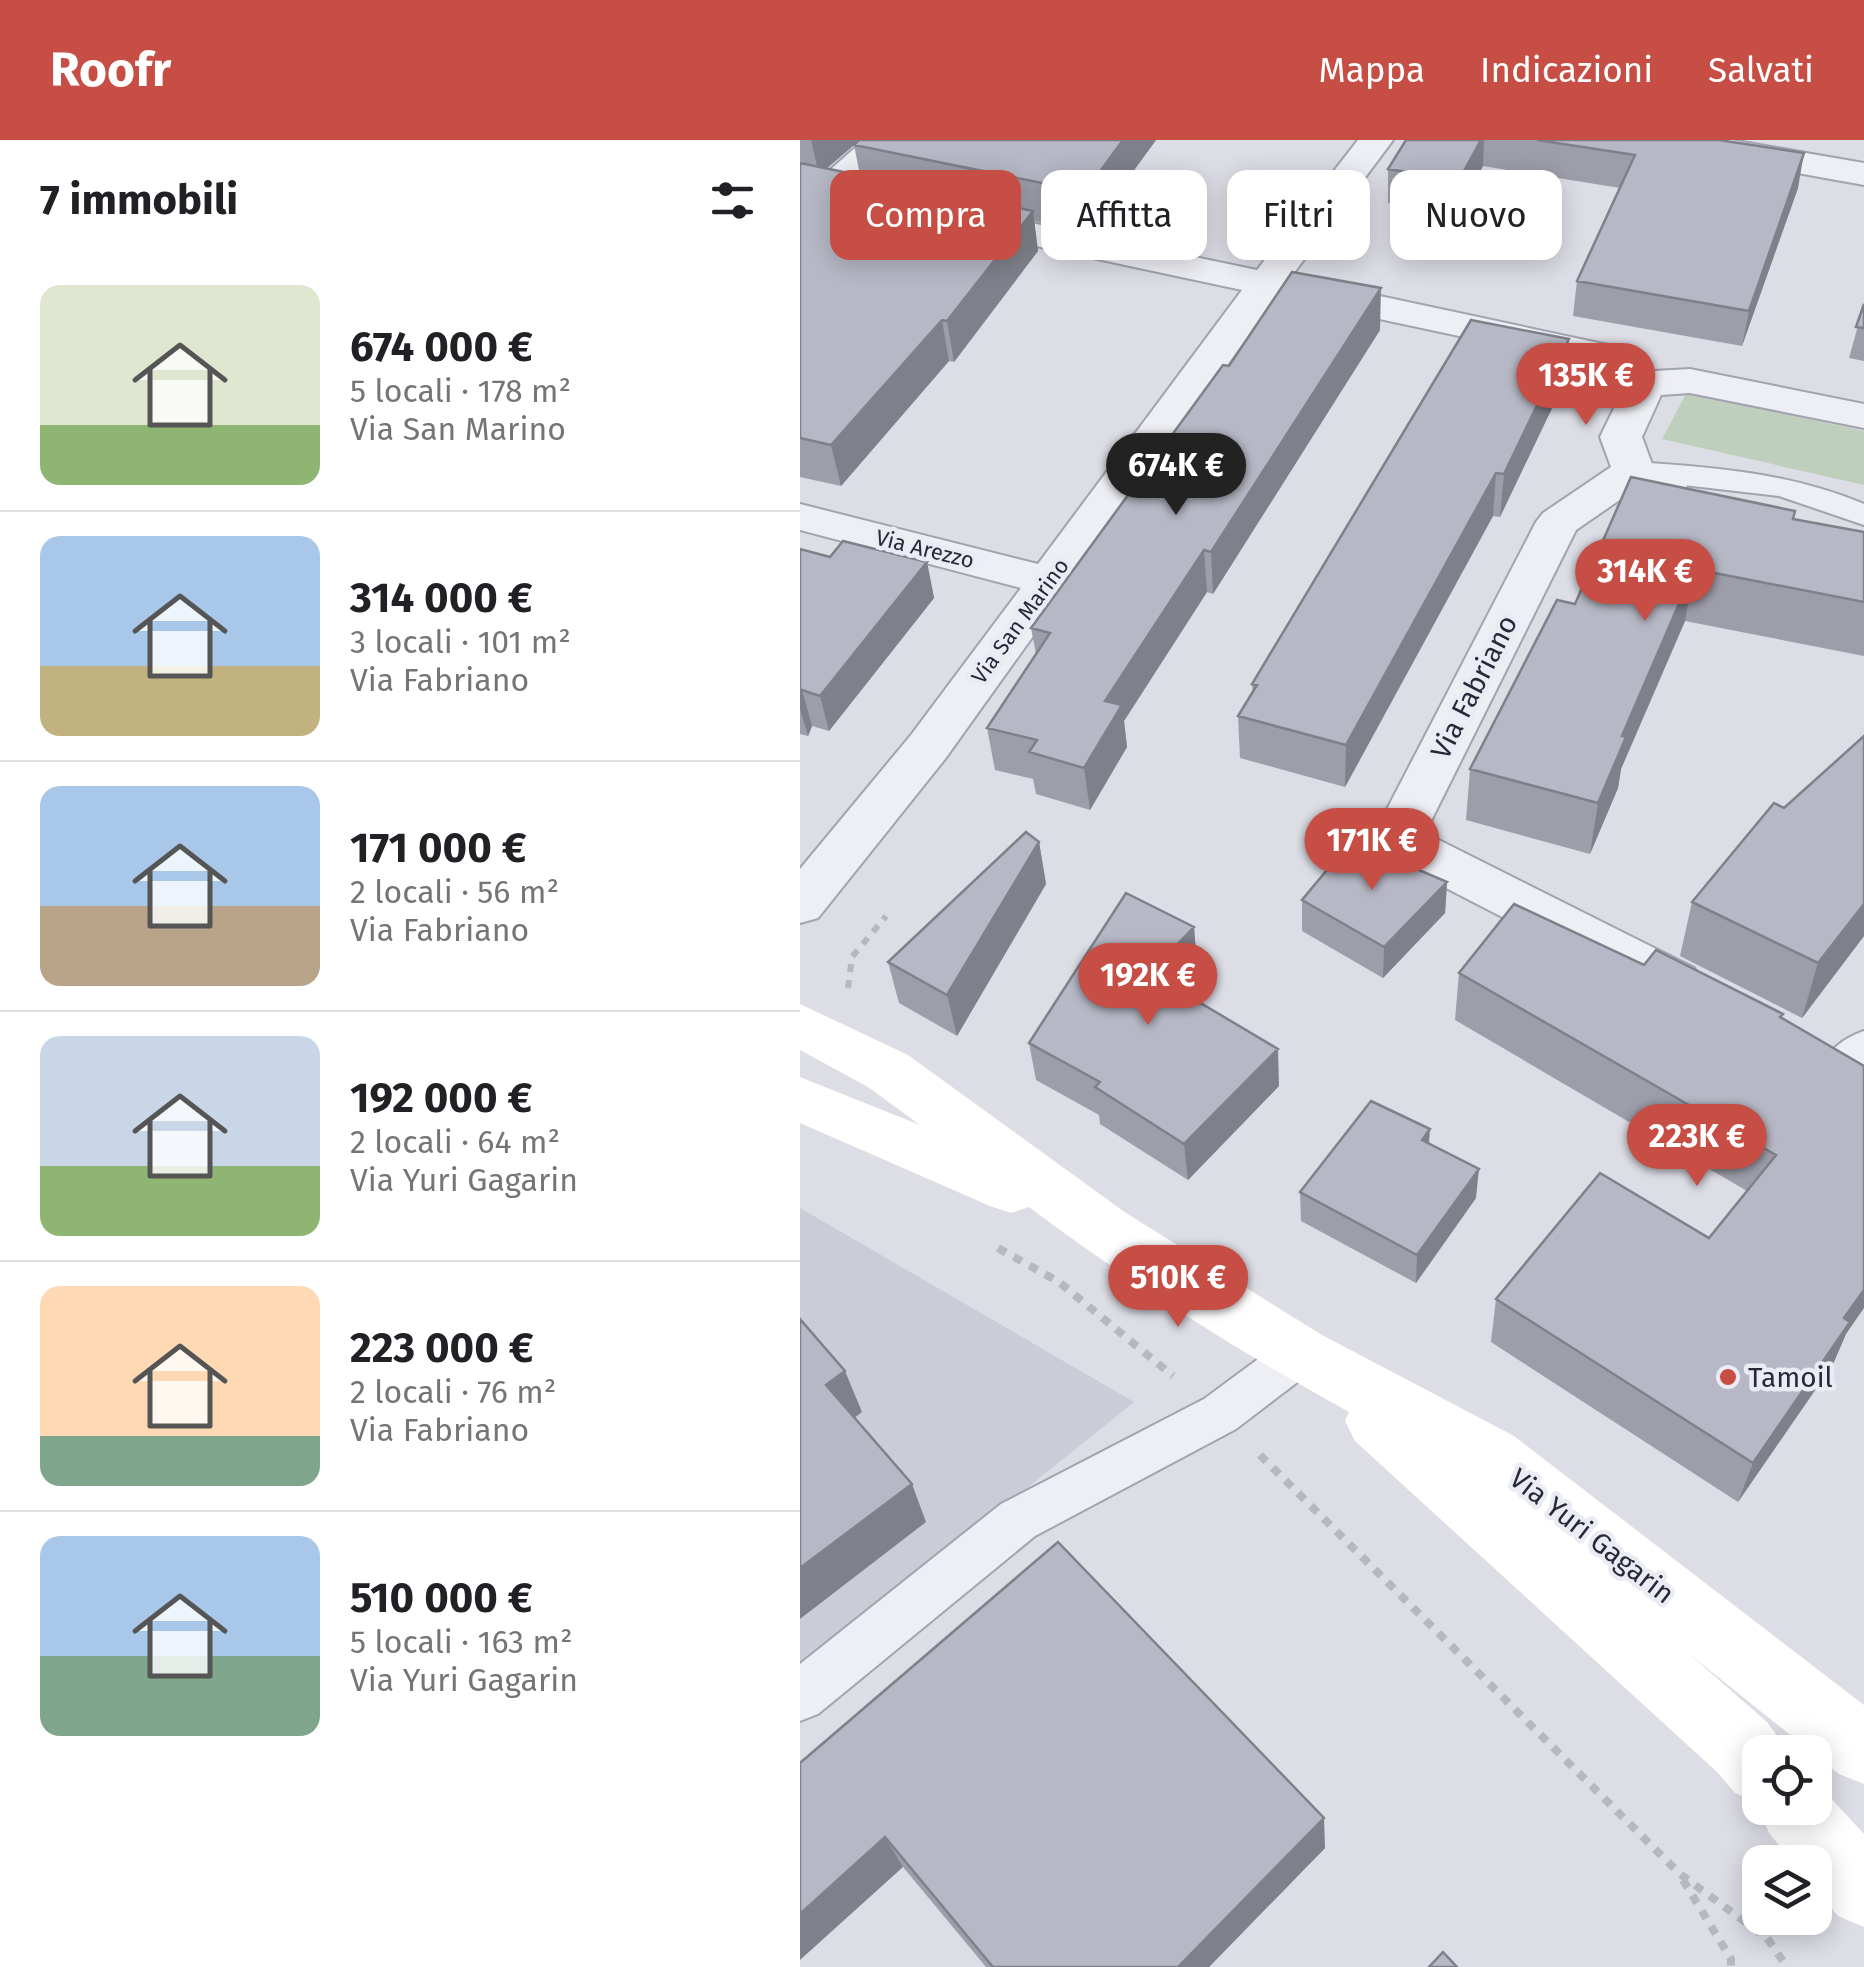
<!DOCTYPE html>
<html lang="it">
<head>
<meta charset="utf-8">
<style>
  :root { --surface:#fff; --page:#f6f6f6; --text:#202124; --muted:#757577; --line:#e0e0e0; --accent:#c64e45 }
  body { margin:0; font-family:"Fira Sans",sans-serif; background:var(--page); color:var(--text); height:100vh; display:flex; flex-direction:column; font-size:38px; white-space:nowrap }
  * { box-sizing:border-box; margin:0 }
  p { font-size:32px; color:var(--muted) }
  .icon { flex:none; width:55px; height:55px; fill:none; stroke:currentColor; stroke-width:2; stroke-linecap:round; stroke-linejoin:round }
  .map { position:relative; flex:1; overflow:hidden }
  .panel { display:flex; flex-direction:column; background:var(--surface); width:800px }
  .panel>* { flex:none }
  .top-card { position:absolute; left:30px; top:30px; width:882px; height:90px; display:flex; gap:20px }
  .controls { position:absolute; left:942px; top:1595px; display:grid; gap:20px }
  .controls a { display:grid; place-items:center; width:90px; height:90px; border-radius:20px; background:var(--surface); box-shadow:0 5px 25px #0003; font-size:50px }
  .price { position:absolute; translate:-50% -85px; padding:0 22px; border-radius:35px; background:var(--accent); color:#fff; font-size:32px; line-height:65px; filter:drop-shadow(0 2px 5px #0008) }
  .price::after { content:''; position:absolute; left:50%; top:60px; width:30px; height:22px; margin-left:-15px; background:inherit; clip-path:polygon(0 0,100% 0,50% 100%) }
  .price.current { background:#222; color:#fff }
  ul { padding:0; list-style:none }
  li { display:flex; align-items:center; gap:30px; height:250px; padding:0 40px }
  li+li { border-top:2px solid var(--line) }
  li span { display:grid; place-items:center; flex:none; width:280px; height:200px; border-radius:20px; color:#555 }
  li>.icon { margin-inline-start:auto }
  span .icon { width:120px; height:120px; fill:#fffc; stroke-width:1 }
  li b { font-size:42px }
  h2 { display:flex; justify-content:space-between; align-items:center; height:120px; padding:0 40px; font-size:42px }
  .chip { padding:0 35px; border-radius:20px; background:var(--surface); box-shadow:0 5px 25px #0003; font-size:35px; line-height:90px }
  .chip.current { background:var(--accent); color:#fff }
  header { display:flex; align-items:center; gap:60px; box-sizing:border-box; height:140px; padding:0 50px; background:var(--accent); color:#fff }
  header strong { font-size:48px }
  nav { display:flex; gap:55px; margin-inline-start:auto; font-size:35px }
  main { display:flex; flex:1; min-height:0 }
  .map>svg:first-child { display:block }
  .built { fill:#caccd6 }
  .green { fill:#becfbd }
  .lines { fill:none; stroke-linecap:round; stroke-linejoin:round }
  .lane-casing { stroke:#a2a3ae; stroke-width:4 }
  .street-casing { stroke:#a2a3ae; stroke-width:4 }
  .path-far1 { stroke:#b6b8c0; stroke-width:6; stroke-dasharray:8 8; stroke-linecap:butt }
  .path { stroke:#b6b8c0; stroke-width:8; stroke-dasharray:9 9; stroke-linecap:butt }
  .lane { fill:#eeeff4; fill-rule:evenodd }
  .street { fill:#eeeff4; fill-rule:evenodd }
  .secondary { fill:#fff; fill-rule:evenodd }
  .wall { fill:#9d9ea9; fill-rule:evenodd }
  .shaded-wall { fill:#7f818a }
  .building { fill:#b6b8c5; stroke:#7f818a; stroke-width:2.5 }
  .poi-dot { fill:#c64e45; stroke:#ebecf3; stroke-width:4 }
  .labels { text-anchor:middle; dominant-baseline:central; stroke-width:9; stroke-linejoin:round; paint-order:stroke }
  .far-street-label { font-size:22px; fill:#26293a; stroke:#ebecf3 }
  .street-label { font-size:28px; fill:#26293a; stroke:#ebecf3 }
  .poi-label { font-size:28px; fill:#26293a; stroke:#ebecf3; text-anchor:start }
</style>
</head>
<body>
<header>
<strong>Roofr</strong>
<nav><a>Mappa</a><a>Indicazioni</a><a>Salvati</a></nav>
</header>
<main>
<section class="panel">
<h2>7 immobili<svg class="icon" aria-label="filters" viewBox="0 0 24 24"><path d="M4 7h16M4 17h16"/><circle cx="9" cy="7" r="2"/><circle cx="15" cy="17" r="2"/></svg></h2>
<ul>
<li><span style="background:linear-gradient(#dfe7d0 70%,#8fb573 0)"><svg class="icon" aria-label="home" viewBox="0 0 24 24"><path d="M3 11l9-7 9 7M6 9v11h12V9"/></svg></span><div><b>674 000 €</b><p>5 locali · 178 m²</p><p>Via San Marino</p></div></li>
<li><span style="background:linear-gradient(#a9c7e8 65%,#c2b280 0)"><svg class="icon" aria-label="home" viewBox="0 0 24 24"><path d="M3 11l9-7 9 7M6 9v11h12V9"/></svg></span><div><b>314 000 €</b><p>3 locali · 101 m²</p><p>Via Fabriano</p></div></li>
<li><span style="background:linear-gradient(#a9c7e8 60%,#b9a48a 0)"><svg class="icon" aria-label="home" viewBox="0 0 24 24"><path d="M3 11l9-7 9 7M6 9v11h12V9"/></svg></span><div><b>171 000 €</b><p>2 locali · 56 m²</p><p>Via Fabriano</p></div></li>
<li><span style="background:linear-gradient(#c9d6e8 65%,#8fb573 0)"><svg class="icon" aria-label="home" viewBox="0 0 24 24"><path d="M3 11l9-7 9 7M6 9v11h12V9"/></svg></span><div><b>192 000 €</b><p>2 locali · 64 m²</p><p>Via Yuri Gagarin</p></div></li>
<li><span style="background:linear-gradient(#ffd9b3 75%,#7fa58c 0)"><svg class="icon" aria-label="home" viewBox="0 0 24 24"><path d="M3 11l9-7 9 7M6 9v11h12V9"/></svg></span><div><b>223 000 €</b><p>2 locali · 76 m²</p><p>Via Fabriano</p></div></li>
<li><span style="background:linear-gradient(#a9c7e8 60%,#7fa58c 0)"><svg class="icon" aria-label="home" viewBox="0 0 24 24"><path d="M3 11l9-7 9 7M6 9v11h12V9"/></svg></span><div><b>510 000 €</b><p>5 locali · 163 m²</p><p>Via Yuri Gagarin</p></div></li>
</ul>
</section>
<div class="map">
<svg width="1064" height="1827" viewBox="0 0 1064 1827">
  <rect width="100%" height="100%" fill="#dcdde5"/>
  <path class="built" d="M 0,1068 L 334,1262 L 0,1530 Z"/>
  <path class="green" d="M 887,252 L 1064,291 L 1064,345 L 862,299 Z"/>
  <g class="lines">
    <defs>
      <path id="lane" d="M 834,322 C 913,327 990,333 1064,364 L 1064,385 L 979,356 L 823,338 L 819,331 L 823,324 Z
        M 500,1194 L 516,1200 L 522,1214 L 516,1228 L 436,1289 L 235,1396 L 18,1574 L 0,1581 L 0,1524 L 201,1364 L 404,1259 L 484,1200 Z"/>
      <path id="street" d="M 64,0 L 101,0 L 40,60 L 27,63 L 14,60 L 9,52 L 14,44 Z
        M 558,0 L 593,0 L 491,137 L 813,206 L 854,231 L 890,229 L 1064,264 L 1064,288 L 890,253 L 861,255 L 842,297 L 852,324 L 881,337 L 887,346 L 881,355 L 866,359 L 837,348 L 776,390 L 625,693 L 894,828 L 902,842 L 894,856 L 875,862 L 856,856 L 578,713 L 571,700 L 736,382 L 743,373 L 811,327 L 800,297 L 824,248 L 786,223 L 476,157 L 145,619 L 18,778 L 0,783 L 0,729 L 111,595 L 221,448 L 0,390 L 0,364 L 238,424 L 442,150 L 152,88 L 147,80 L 152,72 L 165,69 L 457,130 Z
        M 854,0 L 931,0 L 1064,23 L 1064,45 L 871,10 L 859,7 Z
        M 1064,891 L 1064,946 L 1047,952 L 1027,946 L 1019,930 C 1030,909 1042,899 1064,891 Z"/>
    </defs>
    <use href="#lane" class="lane-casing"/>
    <use href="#street" class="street-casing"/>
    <path class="path-far1" d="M 48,848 L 52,817 L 86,776"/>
    <path class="path" d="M 198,1108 L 259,1142 L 373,1236
      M 460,1315 L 880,1734 L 967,1798 L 987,1827
      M 883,1740 L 931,1819 L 931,1827"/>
    <use href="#lane" class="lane"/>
    <use href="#street" class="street"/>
    <path class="secondary" d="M 0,864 L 108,915 L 326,1073 L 522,1195 L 714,1296 L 1064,1565 L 1064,1644 L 1039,1634 L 888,1513 L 967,1582 L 989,1612 L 960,1612 L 960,1663 L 935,1653 L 917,1632 L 555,1301 L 545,1281 L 549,1272 C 438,1211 330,1143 229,1067 L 211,1073 L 190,1066 L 0,983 L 0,937 L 120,985 L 68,947 L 0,910 Z
      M 1015,1641 L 1064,1694 L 1064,1787 L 1038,1776 L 1015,1749 L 1015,1722 L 993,1722 L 969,1693 L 958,1668 L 960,1664 L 960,1668 L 1015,1668 Z"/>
  </g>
  <path class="wall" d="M 0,0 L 356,0 L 300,77 L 267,71 L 257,85 L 234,81 L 238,111 L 154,222 L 149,221 L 41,346 L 0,337 ZM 54,5 L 60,35 L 27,28 Z
    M 606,0 L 919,0 L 998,48 L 942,206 L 773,176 L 777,141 L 820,48 L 683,26 L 657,75 L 588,63 L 588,29 Z
    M 1064,164 L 1064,221 L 1049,218 Z
    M 580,190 L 413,454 L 407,452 L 324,581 L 327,607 L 290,670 L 236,654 L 233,639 L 195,630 L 187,588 L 236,514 L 231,488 L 429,226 Z
    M 765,241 L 700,377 L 693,376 L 545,647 L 440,618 L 438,576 L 453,553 L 452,544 Z
    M 995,371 L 993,379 L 1064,392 L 1064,516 L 885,481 L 821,629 L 818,648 L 790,714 L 666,680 L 670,629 L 775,464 Z
    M 0,409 L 30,417 L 127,422 L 134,458 L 29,591 L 12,586 L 8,596 L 0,594 Z
    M 239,702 L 246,744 L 157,896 L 99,863 L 88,822 Z
    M 647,742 L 645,773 L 583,838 L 502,791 L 502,760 Z
    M 892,762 L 1064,796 L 1002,878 L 880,816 Z
    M 394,787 L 397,825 L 376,848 L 479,946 L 388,1040 L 300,984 L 299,975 L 236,940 L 229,903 Z
    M 844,825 L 983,874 L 982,878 L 1046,1194 L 1033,1224 L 938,1362 L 691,1202 L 696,1159 L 909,1098 L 947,1051 L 655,880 L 659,833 Z
    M 629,1003 L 676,1058 L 616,1143 L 501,1081 L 500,1052 Z
    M 0,1623 L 525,1708 L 409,1827 L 186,1827 L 103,1727 Z"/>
  <path class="shaded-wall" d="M 11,0 L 60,0 L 19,35 Z
    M 323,0 L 356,0 L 300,77 L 296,37 Z
    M 681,0 L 684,0 L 683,26 L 657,75 L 659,40 Z
    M 1004,13 L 998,48 L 942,206 L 949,171 Z
    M 263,31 L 267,71 L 257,85 L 252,45 Z
    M 233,71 L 238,111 L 154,222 L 147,181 Z
    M 581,148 L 580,190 L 413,454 L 411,412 Z
    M 142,180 L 149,221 L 41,346 L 31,305 Z
    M 769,199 L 765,241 L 700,377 L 704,334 Z
    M 696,333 L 693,376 L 545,647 L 546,605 Z
    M 404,410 L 407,452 L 324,581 L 327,607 L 290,670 L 284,628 L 305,561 Z
    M 127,422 L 134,458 L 29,591 L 20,556 Z
    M 894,429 L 885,481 L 821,629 L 818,648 L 790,714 L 798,663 L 822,596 Z
    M 2,550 L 12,586 L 8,596 L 0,569 L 0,555 Z
    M 239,702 L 246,744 L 157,896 L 147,855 Z
    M 647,742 L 645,773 L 583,838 L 584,807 Z
    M 1064,764 L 1064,796 L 1002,878 L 1018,823 Z
    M 394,787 L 397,825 L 354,871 L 350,833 Z
    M 478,909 L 479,946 L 388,1040 L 384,1004 Z
    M 630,989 L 628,1019 L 622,1000 Z
    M 679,1029 L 676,1058 L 616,1143 L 617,1115 Z
    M 1064,1150 L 1064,1168 L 1046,1194 L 1033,1224 L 938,1362 L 953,1323 L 1044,1178 Z
    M 45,1231 L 62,1272 L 44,1286 L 26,1245 Z
    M 112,1344 L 126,1382 L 0,1479 L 0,1428 Z
    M 524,1678 L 525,1708 L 409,1827 L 378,1827 Z
    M 85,1697 L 103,1727 L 0,1820 L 0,1774 Z"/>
  <path class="building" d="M 59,0 L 323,0 L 296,37 L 263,31 L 252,45 L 54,5 Z
    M 606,0 L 681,0 L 659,40 L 588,29 Z
    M 737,0 L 919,0 L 1004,13 L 949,171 L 777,141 L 835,15 Z
    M 0,23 L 233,71 L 147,181 L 142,180 L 31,305 L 0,298 Z
    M 492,132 L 581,148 L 411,412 L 404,410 L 305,561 L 322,565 L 284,628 L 229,612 L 237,600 L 187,588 L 250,493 L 231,488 L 423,225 L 429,226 Z
    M 1064,164 L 1064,188 L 1056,187 Z
    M 671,180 L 769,199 L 704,334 L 696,333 L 546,605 L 438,576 L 457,545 L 452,544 Z
    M 831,337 L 995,371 L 993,379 L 1064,392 L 1064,462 L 894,429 L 822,596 L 826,597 L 798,663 L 670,629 L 757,460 L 775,464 Z
    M 43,401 L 127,422 L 20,556 L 2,550 L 0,555 L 0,409 L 30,417 Z
    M 1064,596 L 1064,764 L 1018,823 L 892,762 L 974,663 L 984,668 Z
    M 226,692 L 239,702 L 147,855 L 88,822 Z
    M 551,701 L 647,742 L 584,807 L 502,760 Z
    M 326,753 L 394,787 L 350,833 L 478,909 L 384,1004 L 295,947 L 300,942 L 229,903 Z
    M 714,764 L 844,825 L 856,810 L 983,874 L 980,877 L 1064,926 L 1064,1150 L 1044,1178 L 1050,1182 L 953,1323 L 696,1159 L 800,1033 L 909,1098 L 976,1015 L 659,833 Z
    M 571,961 L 630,989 L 622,1000 L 679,1029 L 617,1115 L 500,1052 Z
    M 0,1179 L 45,1231 L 26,1245 L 112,1344 L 0,1428 Z
    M 258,1402 L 524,1678 L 378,1827 L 193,1827 L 85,1697 L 0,1774 L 0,1623 Z
    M 643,1812 L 657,1827 L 629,1827 Z"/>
  <circle class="poi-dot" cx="928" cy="1237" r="10"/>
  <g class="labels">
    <g class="far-street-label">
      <text transform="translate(125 409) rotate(14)">Via Arezzo</text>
      <text transform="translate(220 481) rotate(-54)">Via San Marino</text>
    </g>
    <g class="street-label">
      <text transform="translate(674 547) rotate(-63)">Via Fabriano</text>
      <text transform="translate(792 1396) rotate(38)">Via Yuri Gagarin</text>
    </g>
    <g class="poi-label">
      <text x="948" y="1237">Tamoil</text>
    </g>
  </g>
</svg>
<div class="controls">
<a><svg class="icon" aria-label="locate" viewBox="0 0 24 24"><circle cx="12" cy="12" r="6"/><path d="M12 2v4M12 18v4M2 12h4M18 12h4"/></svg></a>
<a><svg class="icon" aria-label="layers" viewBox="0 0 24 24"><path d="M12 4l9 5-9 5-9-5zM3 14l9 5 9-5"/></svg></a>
</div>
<b class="price" style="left:786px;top:288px">135K €</b>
<b class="price current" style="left:376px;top:378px">674K €</b>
<b class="price" style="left:845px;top:484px">314K €</b>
<b class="price" style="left:572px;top:753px">171K €</b>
<b class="price" style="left:348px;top:888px">192K €</b>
<b class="price" style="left:897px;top:1049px">223K €</b>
<b class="price" style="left:378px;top:1190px">510K €</b>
<div class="top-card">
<a class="chip current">Compra</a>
<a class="chip">Affitta</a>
<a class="chip">Filtri</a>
<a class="chip">Nuovo</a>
</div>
</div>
</main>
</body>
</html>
